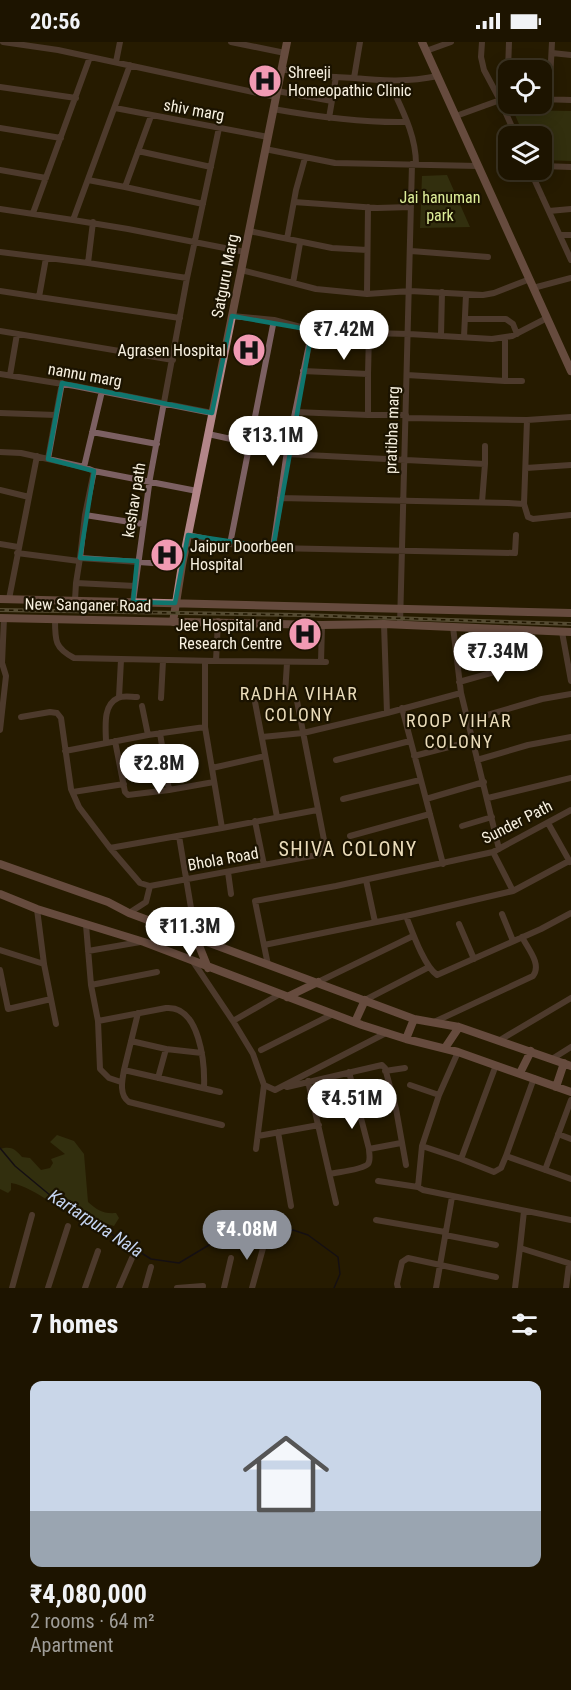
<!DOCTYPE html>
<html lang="en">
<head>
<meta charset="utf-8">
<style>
  :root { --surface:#1d1400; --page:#251d0a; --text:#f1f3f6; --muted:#a09e99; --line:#3b3322; --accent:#8c9099 }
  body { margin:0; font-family:"Roboto Condensed",sans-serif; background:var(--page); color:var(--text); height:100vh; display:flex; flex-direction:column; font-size:22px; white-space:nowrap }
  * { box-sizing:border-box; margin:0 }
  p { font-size:20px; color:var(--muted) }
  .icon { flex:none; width:33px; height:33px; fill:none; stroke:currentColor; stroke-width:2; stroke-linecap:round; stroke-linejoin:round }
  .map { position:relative; height:1246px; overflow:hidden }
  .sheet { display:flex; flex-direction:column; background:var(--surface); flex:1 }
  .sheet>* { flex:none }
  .buttons { position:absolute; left:498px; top:18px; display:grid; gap:12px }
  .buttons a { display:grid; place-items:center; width:54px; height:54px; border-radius:12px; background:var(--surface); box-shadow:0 3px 15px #0003,0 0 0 2px var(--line); font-size:30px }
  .price { position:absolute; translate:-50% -51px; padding:0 14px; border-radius:21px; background:#fff; color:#222; font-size:20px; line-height:39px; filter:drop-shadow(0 2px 3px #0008) }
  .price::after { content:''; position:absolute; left:50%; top:36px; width:18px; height:14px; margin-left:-9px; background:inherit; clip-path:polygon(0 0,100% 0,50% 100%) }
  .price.current { background:var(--accent); color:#fff }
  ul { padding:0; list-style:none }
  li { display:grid; align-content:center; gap:12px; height:318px; padding:0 30px }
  li span { display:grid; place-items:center; height:186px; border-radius:12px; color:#555 }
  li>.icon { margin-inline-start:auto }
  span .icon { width:108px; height:108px; fill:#fffc; stroke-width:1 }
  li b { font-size:26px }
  h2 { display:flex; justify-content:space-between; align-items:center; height:72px; padding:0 30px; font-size:26px }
  .status { display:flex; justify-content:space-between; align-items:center; height:42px; padding:0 30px; background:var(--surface); direction:ltr }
  .status svg { height:16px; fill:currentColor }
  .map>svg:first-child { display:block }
  .green { fill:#404720 }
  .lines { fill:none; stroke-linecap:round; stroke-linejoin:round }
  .stream { stroke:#000227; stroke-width:1.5 }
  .street { stroke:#7c6062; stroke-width:6 }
  .secondary { stroke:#b38689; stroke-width:8 }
  .rail-casing { stroke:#8e856f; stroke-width:4 }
  .rail { stroke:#1b1300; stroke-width:1.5; stroke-dasharray:4.5; stroke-linecap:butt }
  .marked { fill:none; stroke:#0f766e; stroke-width:4.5; stroke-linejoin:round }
  .labels { text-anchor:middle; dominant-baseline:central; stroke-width:4.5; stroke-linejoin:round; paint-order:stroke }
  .poi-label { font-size:16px; fill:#f8f1e0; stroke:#1b1300; text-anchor:start }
  .street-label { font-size:16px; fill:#f8f1e0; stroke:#1b1300 }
  .park-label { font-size:16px; fill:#ddee98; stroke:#1b1300 }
  .neighbourhood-label { font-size:18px; letter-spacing:1.5px; fill:#eadcba; stroke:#1b1300 }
  .water-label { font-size:18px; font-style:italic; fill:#c5d5f2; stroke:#1b1300 }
  .quarter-label { font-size:20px; letter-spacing:1.5px; fill:#eadcba; stroke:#1b1300 }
</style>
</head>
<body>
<div class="status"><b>20:56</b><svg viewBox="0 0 49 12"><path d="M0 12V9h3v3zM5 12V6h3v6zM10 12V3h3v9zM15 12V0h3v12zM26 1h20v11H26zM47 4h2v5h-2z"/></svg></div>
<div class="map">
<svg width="571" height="1246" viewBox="0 0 571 1246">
  <rect width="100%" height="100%" fill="#271b00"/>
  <path class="green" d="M 513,68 L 571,69 L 571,119 L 542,118 L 542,94 L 524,94 Z
    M 447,133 L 470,185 L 420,186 L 422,134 Z
    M 57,1093 L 74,1099 L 84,1112 L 88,1160 C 97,1168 103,1172 116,1171 L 119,1176 L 114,1184 L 101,1180 L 59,1152 L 52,1150 L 49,1159 C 38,1152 24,1143 11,1141 L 11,1148 L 8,1151 L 0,1147 L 0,1107 C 11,1104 15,1107 22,1115 L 30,1116 L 41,1128 L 50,1126 L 53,1121 L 51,1117 L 65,1112 L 50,1100 Z"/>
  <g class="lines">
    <path class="stream" d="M 0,1106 L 15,1124 L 51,1154 L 151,1217 L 179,1221 L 219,1197 L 247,1187 L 273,1191 L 293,1188 L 308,1193 L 338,1215 L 340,1232 L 334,1246"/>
    <path class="street" d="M 3,0 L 58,8 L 276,55
      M 231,0 L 285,11
      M 482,0 L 481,15 L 484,28 L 500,58 L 516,94
      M 426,9 L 451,0
      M 552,11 L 571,13
      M 116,20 L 120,0
      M 130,23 L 73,178 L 128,187 L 245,210
      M 281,27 L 316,34 L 354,36 L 360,0
      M 354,36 C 383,39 409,40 438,34
      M 389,39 C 401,66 416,92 416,122
      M 0,45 L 76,56
      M 277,49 L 332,59
      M 507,57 L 509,0
      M 542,57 L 571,58
      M 549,58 L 552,0
      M 115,66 L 268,95
      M 273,67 C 318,75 361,81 407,80
      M 151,74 L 125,145 L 203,162
      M 456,74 L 503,57
      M 329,76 L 336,35
      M 0,86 L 61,96
      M 265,107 L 335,121 L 478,124
      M 138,109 L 211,125
      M 542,124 L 571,125
      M 0,128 L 46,136
      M 530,128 L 571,218
      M 88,138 L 125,145
      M 294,160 L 377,166 L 411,165
      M 0,167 L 73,178
      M 549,169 L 571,167
      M 33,171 L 90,15
      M 93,180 L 88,221 L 187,236
      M 249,189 L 332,206 L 367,208
      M 560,193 L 571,193
      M 287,197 L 296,148 L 305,116
      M 300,201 L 293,241 L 316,247 L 367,252 L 410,249 L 483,253 L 494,251 L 530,237
      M 411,209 L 488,215
      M 0,210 L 88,221
      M 241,228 L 293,241
      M 533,246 L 571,236
      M 0,249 L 39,255 L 46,216
      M 367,252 L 368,165
      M 39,255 L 180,276
      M 232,274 L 274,278 L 312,288 L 333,290 L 409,292 L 492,297 L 512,294 L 547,276
      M 465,277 L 506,277 L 513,282 L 517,292
      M 0,289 L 173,318
      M 441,293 L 442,250
      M 464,295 L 466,253
      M 303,329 L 368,332 L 369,291
      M 0,332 L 75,344 L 212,371
      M 368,332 L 368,373 L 406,373
      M 10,333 L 17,292
      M 407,333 L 505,339 L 505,296
      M 505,339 L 522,339
      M 295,370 L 368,373
      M 0,371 L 56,373 L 62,341
      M 406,376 L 527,378
      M 92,390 L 157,402
      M 208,392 L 287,409
      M 0,410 L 21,411 L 48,417 L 56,373
      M 287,412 L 485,422 L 482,460
      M 48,417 L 84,425 L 94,429 L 197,449
      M 485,422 L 485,404
      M 84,425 L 102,349
      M 526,426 L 571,423
      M 94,429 L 85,473 L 143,482
      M 0,448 L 29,455
      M 280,456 L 508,461 L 524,462 L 528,475 L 533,477 L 571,473
      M 524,462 L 527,378 L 571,375
      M 85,473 L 80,516 L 182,523
      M 188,493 L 230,502 L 273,506 L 287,409 L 312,288
      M 0,502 L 18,505
      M 230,502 L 274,278
      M 273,506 L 515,511 L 516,493
      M 17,511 L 79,519
      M 80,516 L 76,541 L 135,544
      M 9,557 L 37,414
      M 75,558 L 76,541
      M 133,560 L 150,436 L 187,236 L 219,86
      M 55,578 C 55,599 55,606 74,616 L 216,619
      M 218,579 L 216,619 L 326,620
      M 384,582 L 387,671 L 461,651
      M 400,583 L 412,122
      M 453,585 L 461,651 L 499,807
      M 562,590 L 571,639
      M 205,619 L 205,685 L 222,786 L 317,768
      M 321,620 L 322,583
      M 459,640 L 530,620
      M 285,652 L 287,621
      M 119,655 L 121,618
      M 161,656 L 163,619
      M 255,660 L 277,775
      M 142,664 L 148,693
      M 402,666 L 443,822
      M 21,675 L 50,670 L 57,671 L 61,676 L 71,747 L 79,765 L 110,806 L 140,841 L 150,844 L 317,813 L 323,809 L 325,803 L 297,659
      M 467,679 L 542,657 L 571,652
      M 0,688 L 6,634 L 2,621 L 4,576
      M 160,691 L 169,748 L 214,740
      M 262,695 L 303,691 L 387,671
      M 115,699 L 125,750 L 128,753 L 169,748
      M 106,701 C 106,687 102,663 118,656 C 123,653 131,655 137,655
      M 65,709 L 148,693 L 205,685
      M 414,714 L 472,699
      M 336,718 L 410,699
      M 477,718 L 528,703 L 571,695
      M 212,726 L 265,714
      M 73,750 L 124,742
      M 488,756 L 571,736
      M 343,757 L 420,738
      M 426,757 L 484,740
      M 255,779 L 264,823
      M 548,781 L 570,820
      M 462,784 L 492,775
      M 179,794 L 196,896
      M 350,794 L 430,772
      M 110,806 L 222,786
      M 493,810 L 513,849 L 569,819
      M 228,830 L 231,852
      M 366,838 L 375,880
      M 37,867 L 44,922 L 56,982
      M 129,871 L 146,860 L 150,844
      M 502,872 L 513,899
      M 406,874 C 412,889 424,924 437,933 L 541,887 L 571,871
      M 459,882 L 474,917
      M 86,883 L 91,943 L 98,979 L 166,966 C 200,963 205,1022 204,1046
      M 264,903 L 406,874 L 513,849
      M 0,908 L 44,922
      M 88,909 L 140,900
      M 192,918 L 233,979 L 280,952
      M 268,923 L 255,859 L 336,844 L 493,810 L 571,768
      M 0,928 L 8,967 L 51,957
      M 318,940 L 413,894
      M 91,943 L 157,930
      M 365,958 L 429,925
      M 138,971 L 124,1028 L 220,1050
      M 98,979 L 100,1027 L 109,1036 L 121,1040
      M 233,979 L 253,1012 L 264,1043 L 275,1048 L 386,991
      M 434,980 L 533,934 C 542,922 528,907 522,895
      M 500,998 L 571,956
      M 131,999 L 166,1007 L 202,1011
      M 261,1008 L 333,972
      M 458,1010 L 439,1053 L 422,1104 L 461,1117
      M 552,1017 L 571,1005
      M 496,1023 L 461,1117 L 494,1130 L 501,1126 L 506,1114
      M 124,1028 C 122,1039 119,1053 129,1060 L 222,1083
      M 385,1029 L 405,1026
      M 158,1036 L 166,1007
      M 534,1036 L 506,1114 L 571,1137
      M 308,1039 L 336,1161
      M 410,1043 L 439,1053
      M 287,1045 L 382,1023 L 385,1026 L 396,1067 L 406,1123
      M 278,1090 L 291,1164
      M 558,1092 L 571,1097
      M 258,1094 L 319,1083
      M 422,1104 L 418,1145 L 423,1148 L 571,1178
      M 256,1107 L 264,1043
      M 369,1107 L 401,1101
      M 545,1128 L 571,1058
      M 330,1132 C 338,1130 362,1128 368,1122 C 371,1118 369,1112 369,1107 L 349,1030
      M 378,1139 L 418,1145
      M 376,1178 L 445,1190
      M 445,1193 L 496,1203
      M 520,1206 L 524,1169
      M 12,1246 L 32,1173
      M 48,1246 L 68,1184
      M 85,1246 L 98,1209
      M 119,1246 L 132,1216
      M 145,1246 L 151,1225
      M 177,1246 L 203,1244
      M 224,1246 L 231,1216
      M 252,1246 L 265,1199
      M 398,1246 L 397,1242 L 402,1220 L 408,1216 L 496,1235
      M 436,1246 L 452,1155
      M 515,1246 L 520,1206 L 571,1222
      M 566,1246 L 569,1222"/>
    <path class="secondary" d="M 422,0 L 571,329
      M 0,557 L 571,571
      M 0,576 L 322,583 L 384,582 L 571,590
      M 173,580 L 182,523 L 287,0
      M 0,822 L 108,860 L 129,871 L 414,977 L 459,985 L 571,1024
      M 0,852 L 37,867 L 144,900 L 362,983 L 406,997 L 458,1010 L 571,1050
      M 196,896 L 208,926
      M 287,955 L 318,940
      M 355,980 L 365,958
      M 406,997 L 414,977
      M 445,1006 L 459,985
      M 520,1031 L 531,1009
      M 556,1045 L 564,1021"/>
    <defs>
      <path id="rail" d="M 0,568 L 302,573 L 571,582"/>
    </defs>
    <use href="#rail" class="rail-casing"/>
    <use href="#rail" class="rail"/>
  </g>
  <path d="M0 0H571V1246H0ZM 232,274 L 312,288 L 273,506 L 188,493 L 175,561 L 133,560 L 137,519 L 80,516 L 94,429 L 48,417 L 62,341 L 212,371 Z" fill="#271b00" fill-opacity=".55" fill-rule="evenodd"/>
  <path class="marked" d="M 232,274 L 312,288 L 273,506 L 188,493 L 175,561 L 133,560 L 137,519 L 80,516 L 94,429 L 48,417 L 62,341 L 212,371 Z"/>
  <defs>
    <symbol id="hospital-disc" viewBox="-11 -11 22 22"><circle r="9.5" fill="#f19ab3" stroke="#1b1300"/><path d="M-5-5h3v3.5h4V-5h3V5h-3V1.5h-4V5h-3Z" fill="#111"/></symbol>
  </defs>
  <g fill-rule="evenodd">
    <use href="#hospital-disc" x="246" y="20" width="38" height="38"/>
    <use href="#hospital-disc" x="230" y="289" width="38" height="38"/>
    <use href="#hospital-disc" x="148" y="494" width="38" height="38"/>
    <use href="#hospital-disc" x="286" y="573" width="38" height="38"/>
  </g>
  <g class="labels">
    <g class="poi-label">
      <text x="288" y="30">Shreeji<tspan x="288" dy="18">Homeopathic Clinic</tspan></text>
      <text x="226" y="308" text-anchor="end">Agrasen Hospital</text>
      <text x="190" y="504">Jaipur Doorbeen<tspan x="190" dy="18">Hospital</tspan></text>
      <text x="282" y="583" text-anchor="end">Jee Hospital and<tspan x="282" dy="18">Research Centre</tspan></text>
    </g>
    <g class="street-label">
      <text transform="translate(194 68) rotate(10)">shiv marg</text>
      <text transform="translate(225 234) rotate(-79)">Satguru Marg</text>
      <text transform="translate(85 333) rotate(10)">nannu marg</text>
      <text transform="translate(392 388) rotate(-88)">pratibha marg</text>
      <text transform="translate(134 458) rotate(-81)">keshav path</text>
      <text transform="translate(88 563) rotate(1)">New Sanganer Road</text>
      <text transform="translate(517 780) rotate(-27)">Sunder Path</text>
      <text transform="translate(223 817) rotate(-10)">Bhola Road</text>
    </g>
    <g class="park-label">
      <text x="440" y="155">Jai hanuman<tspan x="440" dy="18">park</tspan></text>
    </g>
    <g class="neighbourhood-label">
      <text x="299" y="651">RADHA VIHAR<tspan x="299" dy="21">COLONY</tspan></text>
      <text x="459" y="678">ROOP VIHAR<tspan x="459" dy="21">COLONY</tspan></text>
    </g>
    <g class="water-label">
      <text transform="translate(96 1181) rotate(33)">Kartarpura Nala</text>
    </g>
    <g class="quarter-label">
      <text x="348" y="807">SHIVA COLONY</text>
    </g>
  </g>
</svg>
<div class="buttons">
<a><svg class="icon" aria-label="locate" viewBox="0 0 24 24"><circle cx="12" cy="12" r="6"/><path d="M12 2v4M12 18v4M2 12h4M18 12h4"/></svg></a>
<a><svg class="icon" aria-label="layers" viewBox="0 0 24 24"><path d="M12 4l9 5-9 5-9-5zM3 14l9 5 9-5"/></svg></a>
</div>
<b class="price" style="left:344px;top:319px">₹7.42M</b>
<b class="price" style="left:273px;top:425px">₹13.1M</b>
<b class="price" style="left:498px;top:641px">₹7.34M</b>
<b class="price" style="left:159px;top:753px">₹2.8M</b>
<b class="price" style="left:190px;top:916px">₹11.3M</b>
<b class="price" style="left:352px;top:1088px">₹4.51M</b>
<b class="price current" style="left:247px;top:1219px">₹4.08M</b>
</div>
<section class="sheet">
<h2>7 homes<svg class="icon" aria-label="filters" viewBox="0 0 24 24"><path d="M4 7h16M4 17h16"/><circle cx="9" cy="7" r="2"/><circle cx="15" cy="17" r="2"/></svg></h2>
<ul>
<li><span style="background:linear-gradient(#c9d6e8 70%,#9aa5b1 0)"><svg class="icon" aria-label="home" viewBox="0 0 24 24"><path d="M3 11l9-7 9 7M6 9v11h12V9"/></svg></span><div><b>₹4,080,000</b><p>2 rooms · 64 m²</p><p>Apartment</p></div></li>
</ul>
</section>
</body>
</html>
